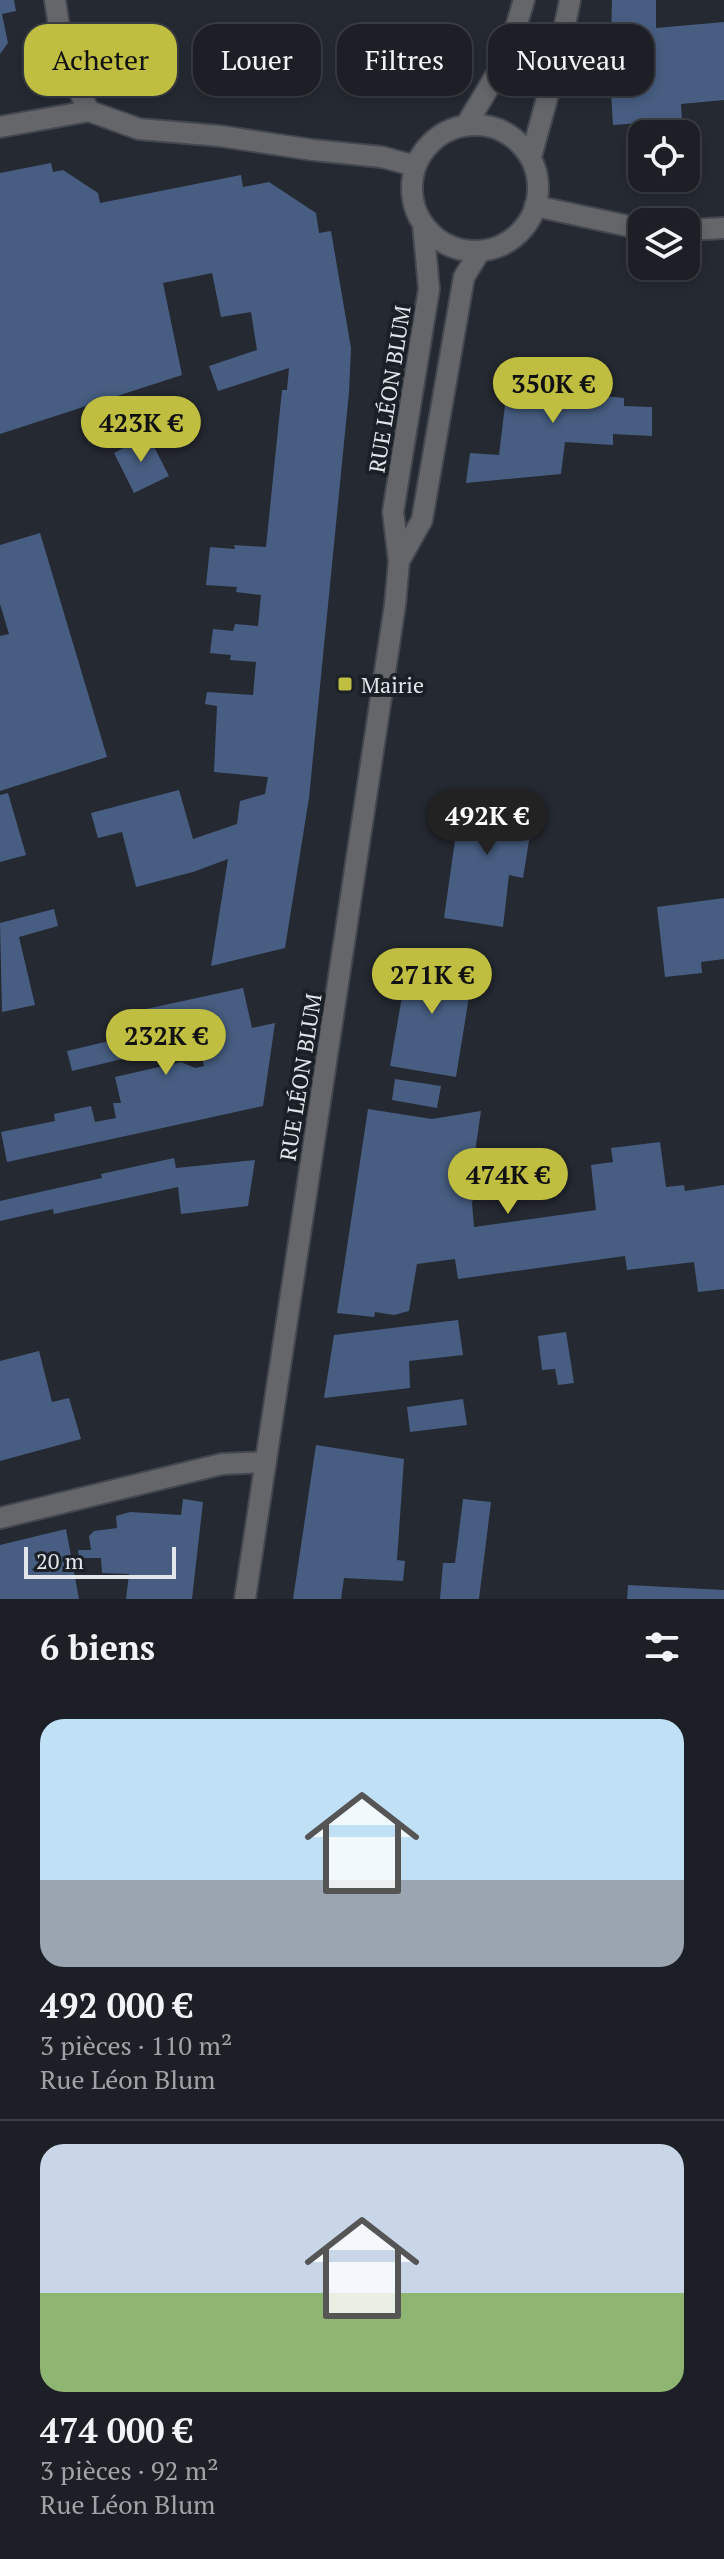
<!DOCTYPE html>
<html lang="fr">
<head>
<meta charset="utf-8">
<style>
  :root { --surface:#1c1f25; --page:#292c32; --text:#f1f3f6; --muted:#a0a2a7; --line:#3a3d42; --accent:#bfbe41 }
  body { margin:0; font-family:"PT Serif",serif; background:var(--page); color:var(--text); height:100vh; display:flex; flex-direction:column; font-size:30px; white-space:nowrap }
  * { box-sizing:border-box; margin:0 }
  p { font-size:26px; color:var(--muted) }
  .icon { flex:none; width:44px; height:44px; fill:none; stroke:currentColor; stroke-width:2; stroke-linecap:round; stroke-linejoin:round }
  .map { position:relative; height:1599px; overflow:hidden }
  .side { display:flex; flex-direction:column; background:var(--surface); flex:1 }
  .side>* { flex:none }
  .banner { position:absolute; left:24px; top:24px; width:676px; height:72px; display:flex; gap:16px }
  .buttons { position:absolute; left:628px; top:120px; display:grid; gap:16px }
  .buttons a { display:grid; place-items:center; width:72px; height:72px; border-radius:16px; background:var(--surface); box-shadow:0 4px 12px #0003,0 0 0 2px var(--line); font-size:40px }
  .scale { position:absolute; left:24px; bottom:20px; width:152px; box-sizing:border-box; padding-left:8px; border:4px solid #e2e5ea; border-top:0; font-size:22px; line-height:28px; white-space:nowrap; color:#e2e5ea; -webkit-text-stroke:6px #1b2027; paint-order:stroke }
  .price { position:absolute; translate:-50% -68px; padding:0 18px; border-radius:28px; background:var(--accent); color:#111; font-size:26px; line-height:52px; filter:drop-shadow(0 2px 4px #0008) }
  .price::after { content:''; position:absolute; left:50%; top:48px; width:24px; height:18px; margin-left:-12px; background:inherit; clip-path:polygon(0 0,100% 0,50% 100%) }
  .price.selected { background:#222; color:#fff }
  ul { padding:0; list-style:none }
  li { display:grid; align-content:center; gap:16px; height:424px; padding:0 40px }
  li+li { border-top:2px solid var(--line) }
  li span { display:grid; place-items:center; height:248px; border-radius:24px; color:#555 }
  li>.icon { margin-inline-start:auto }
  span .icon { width:144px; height:144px; fill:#fffc; stroke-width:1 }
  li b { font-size:34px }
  h2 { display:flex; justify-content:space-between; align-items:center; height:96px; padding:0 40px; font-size:34px }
  .chip { padding:0 28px; border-radius:24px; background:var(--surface); box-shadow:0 4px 12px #0003,0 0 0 2px var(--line); font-size:28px; line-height:72px }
  .chip.selected { background:var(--accent); color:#111 }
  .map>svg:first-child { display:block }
  .building { fill:#475e82 }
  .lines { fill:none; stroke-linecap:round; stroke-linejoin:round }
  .service-casing { stroke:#43474f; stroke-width:24 }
  .minor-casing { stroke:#43474f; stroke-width:24 }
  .tertiary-casing { stroke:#43474f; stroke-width:24 }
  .service { stroke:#64666a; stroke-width:20 }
  .minor { stroke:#64666a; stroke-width:20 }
  .tertiary { stroke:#64666a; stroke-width:20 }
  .poi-dot { fill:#bfbe41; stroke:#1b2027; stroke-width:3 }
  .labels { text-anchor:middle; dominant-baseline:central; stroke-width:8; stroke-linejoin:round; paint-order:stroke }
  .street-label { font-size:22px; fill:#e2e5ea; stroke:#1b2027 }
  .poi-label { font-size:22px; fill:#e2e5ea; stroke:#1b2027; text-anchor:start }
</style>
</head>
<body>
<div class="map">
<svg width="724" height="1599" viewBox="0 0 724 1599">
  <rect width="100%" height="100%" fill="#252931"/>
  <path class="building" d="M 0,0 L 14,0 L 16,11 L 2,14 L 8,43 L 0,54 Z
    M 612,0 L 656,0 L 656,28 L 724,22 L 724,100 L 681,104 L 682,120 L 613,125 L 610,77 Z
    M 51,163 L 53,172 L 63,170 L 98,193 L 100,203 L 241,175 L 243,187 L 269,182 L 316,213 L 319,233 L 331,231 L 351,348 L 349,392 L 309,798 L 285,948 L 211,966 L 228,859 L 193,872 L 136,887 L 122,832 L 98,838 L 91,813 L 179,790 L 193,839 L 237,824 L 240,801 L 265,794 L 268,777 L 214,772 L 217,706 L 205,704 L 207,692 L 253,695 L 256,662 L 230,660 L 231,655 L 210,653 L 213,629 L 233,631 L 235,624 L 258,626 L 261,595 L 236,592 L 237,587 L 206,585 L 210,547 L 235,549 L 234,545 L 266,547 L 282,390 L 287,390 L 289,368 L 218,391 L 209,366 L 257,350 L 251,312 L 221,317 L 212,273 L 163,283 L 182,375 L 0,434 L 0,173 Z
    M 509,371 L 594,378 L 593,395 L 624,398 L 624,406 L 652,407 L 652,436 L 613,434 L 613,445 L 565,442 L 561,474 L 466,483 L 470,453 L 499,455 Z
    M 148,435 L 169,476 L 134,493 L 114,453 Z
    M 40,533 L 107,757 L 0,791 L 0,636 L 9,634 L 0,604 L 0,545 Z
    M 462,791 L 535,803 L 523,878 L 509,875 L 503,927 L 444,918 Z
    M 8,793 L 26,855 L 0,862 L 0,795 Z
    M 724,898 L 724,959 L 701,962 L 702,973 L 665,977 L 657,907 Z
    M 54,909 L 58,926 L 19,937 L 35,1005 L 2,1012 L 0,923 Z
    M 409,956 L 474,966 L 456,1077 L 390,1066 Z
    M 243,988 L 252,1028 L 275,1023 L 263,1106 L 7,1162 L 1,1132 L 55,1121 L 54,1114 L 91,1106 L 95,1122 L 116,1118 L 113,1103 L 121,1103 L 115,1077 L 181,1062 L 195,1068 L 204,1066 L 198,1041 L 72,1071 L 67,1051 L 151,1031 L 146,1009 Z
    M 395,1079 L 441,1086 L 437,1108 L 392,1100 Z
    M 368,1109 L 432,1119 L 481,1111 L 472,1172 L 477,1174 L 472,1203 L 474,1227 L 596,1210 L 591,1165 L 613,1162 L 611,1148 L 660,1142 L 666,1187 L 684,1185 L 685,1191 L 724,1185 L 724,1289 L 698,1292 L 694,1262 L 627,1270 L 625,1256 L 458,1279 L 455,1259 L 417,1264 L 409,1311 L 394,1315 L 375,1312 L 374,1317 L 337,1313 Z
    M 174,1158 L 176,1168 L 255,1160 L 248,1206 L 181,1214 L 178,1187 L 54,1214 L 53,1209 L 0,1221 L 0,1201 L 102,1178 L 101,1174 Z
    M 458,1320 L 463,1355 L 409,1361 L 410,1388 L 324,1398 L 334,1335 Z
    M 566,1332 L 574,1383 L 558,1385 L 555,1369 L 542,1370 L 538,1336 Z
    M 39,1351 L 52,1402 L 69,1398 L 81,1439 L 0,1461 L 0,1361 Z
    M 463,1399 L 467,1425 L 410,1432 L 407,1407 Z
    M 316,1445 L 404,1459 L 397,1560 L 405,1561 L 403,1581 L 344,1578 L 341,1599 L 293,1599 Z
    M 183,1499 L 203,1502 L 192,1599 L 126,1599 L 129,1574 L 102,1573 L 101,1558 L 79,1558 L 78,1550 L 91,1550 L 89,1536 L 94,1531 L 117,1528 L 116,1516 L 130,1512 L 181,1515 Z
    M 463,1499 L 491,1502 L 479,1599 L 440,1599 L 443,1563 L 455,1563 Z
    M 66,1529 L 79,1599 L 0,1599 L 0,1545 Z
    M 628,1585 L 724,1590 L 724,1599 L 627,1599 Z"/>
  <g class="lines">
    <defs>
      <path id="service" d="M 0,127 L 89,111"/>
      <path id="minor" d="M 55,0 L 64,60 L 89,111 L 139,129 L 220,136 L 313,150 L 382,157 L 415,166
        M 535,206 L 642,229
        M 686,230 L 724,228
        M 0,1518 L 222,1464 L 266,1462"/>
      <path id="tertiary" d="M 466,125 L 507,57 L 524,0
        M412 188a63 63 0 1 1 126 0a63 63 0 1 1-126 0Z
        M 531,157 L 559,54 L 570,0
        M 399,561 L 422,520 L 464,277 L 480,251
        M 245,1599 L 395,605 L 399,561 L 393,512 L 429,289 L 423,224"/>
    </defs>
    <use href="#service" class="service-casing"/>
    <use href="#minor" class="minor-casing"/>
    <use href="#tertiary" class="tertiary-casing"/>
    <use href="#service" class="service"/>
    <use href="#minor" class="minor"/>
    <use href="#tertiary" class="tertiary"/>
  </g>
  <rect class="poi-dot" x="337" y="676" width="16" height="16" rx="4"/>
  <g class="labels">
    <g class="street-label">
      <text transform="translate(389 389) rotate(-81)">RUE LÉON BLUM</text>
      <text transform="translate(300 1077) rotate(-81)">RUE LÉON BLUM</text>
    </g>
    <g class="poi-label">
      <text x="361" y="684">Mairie</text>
    </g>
  </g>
</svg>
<div class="buttons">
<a><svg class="icon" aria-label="locate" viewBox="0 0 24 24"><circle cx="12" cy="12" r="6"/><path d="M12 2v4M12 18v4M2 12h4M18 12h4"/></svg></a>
<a><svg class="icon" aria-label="layers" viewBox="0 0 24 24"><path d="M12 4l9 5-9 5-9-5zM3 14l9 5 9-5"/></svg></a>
</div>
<div class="scale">20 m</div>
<b class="price" style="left:553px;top:425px">350K €</b>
<b class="price" style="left:141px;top:464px">423K €</b>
<b class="price selected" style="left:487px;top:857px">492K €</b>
<b class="price" style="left:432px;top:1016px">271K €</b>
<b class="price" style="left:166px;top:1077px">232K €</b>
<b class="price" style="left:508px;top:1216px">474K €</b>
<div class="banner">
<a class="chip selected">Acheter</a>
<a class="chip">Louer</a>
<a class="chip">Filtres</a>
<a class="chip">Nouveau</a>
</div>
</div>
<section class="side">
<h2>6 biens<svg class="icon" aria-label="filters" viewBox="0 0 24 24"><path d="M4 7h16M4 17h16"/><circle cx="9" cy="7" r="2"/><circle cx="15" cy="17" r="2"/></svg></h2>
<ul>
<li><span style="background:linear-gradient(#bfe0f5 65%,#9aa5b1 0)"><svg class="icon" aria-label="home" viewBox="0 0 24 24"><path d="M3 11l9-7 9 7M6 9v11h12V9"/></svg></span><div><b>492 000 €</b><p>3 pièces · 110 m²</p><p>Rue Léon Blum</p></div></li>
<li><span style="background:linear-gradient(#c9d6e8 60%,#8fb573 0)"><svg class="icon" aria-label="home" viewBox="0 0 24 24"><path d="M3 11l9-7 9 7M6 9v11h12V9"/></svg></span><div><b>474 000 €</b><p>3 pièces · 92 m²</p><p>Rue Léon Blum</p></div></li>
</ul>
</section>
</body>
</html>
